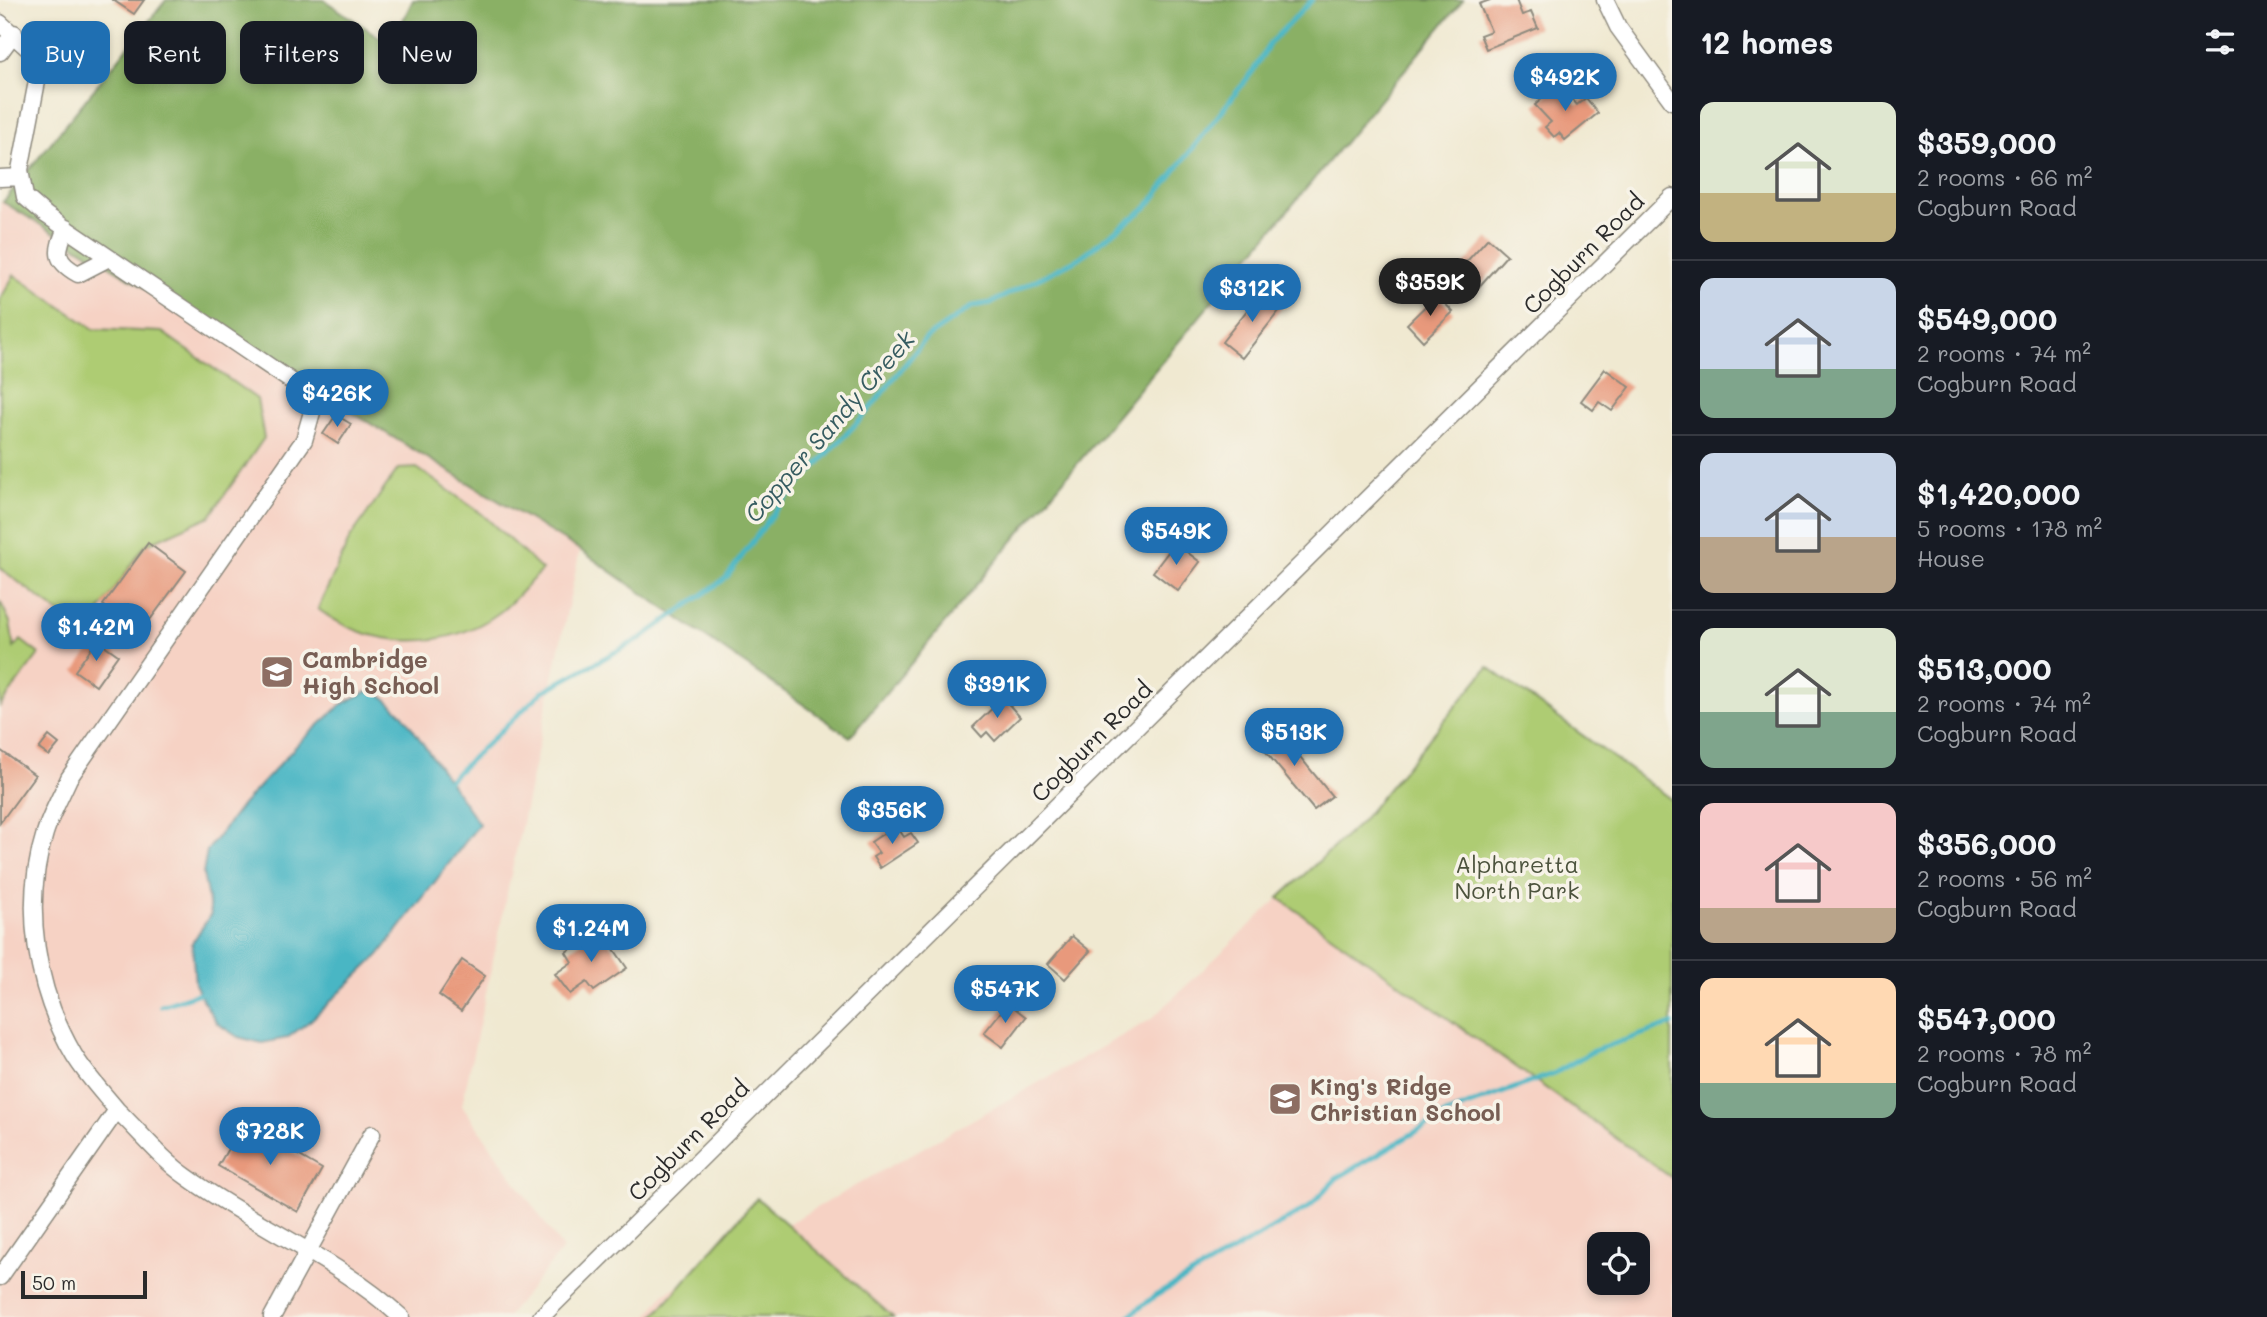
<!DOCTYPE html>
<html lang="en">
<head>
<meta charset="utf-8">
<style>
  :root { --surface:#171b24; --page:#20242c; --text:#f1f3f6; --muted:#9ea1a6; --line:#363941; --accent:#1f6fb2 }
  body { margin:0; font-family:Mali,sans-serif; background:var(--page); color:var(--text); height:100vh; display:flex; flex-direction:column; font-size:26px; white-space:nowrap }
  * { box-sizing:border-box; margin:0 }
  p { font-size:23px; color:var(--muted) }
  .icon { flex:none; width:38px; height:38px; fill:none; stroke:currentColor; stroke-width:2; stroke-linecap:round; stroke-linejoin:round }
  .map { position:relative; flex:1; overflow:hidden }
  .sheet { display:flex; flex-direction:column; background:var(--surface); width:595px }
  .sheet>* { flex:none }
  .hud { position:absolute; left:21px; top:21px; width:665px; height:63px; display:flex; gap:14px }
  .controls { position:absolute; left:1587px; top:1232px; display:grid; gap:14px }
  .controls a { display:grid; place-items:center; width:63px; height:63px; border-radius:14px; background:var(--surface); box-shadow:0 4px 10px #0003; font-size:35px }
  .scale { position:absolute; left:21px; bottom:18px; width:126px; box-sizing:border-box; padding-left:7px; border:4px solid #2b2b2b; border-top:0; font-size:19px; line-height:24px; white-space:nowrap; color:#2b2b2b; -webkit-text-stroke:5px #f7f3e8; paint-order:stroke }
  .price { position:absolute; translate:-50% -60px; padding:0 16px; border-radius:24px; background:var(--accent); color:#fff; font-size:23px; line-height:46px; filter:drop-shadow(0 2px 4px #0008) }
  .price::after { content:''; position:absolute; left:50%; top:42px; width:21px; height:16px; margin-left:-10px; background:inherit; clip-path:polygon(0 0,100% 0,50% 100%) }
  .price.active { background:#222; color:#fff }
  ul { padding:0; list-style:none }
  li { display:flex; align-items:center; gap:21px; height:175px; padding:0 28px }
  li+li { border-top:2px solid var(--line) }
  li span { display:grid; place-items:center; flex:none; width:196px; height:140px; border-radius:14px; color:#555 }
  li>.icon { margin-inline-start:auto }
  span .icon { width:84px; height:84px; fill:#fffc; stroke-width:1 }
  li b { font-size:30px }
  h2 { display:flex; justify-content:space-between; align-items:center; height:84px; padding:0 28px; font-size:30px }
  .pill { padding:0 24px; border-radius:14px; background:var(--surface); box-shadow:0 4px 10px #0003; font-size:24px; line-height:63px }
  .pill.active { background:var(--accent); color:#fff }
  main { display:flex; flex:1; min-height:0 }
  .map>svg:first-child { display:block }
  .built { fill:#f6d2c4; fill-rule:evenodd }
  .green { fill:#aecc73; stroke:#6c7c4f; stroke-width:2 }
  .forest { fill:#8ab065; stroke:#5a6e48; stroke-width:2 }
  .water { fill:#49b6c4; stroke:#3a7078; stroke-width:2 }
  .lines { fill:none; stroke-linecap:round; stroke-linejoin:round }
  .stream { stroke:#49b6c4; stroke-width:5 }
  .building { fill:#e8997b }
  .minor-casing { stroke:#8e8a7e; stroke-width:19 }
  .minor { stroke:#fff; stroke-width:16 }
  .labels { text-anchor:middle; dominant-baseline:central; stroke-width:7; stroke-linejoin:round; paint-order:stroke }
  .street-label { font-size:23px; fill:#2b2b2b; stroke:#f7f3e8 }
  .education-label { font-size:23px; font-weight:bold; fill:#785e54; stroke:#f7f3e8; text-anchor:start }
  .park-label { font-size:23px; fill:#4c533d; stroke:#f7f3e8 }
  .water-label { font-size:24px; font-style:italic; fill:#365c61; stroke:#f7f3e8 }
</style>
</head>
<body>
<main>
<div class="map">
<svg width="1672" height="1317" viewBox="0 0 1672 1317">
  <rect width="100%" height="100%" fill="#f7f3e8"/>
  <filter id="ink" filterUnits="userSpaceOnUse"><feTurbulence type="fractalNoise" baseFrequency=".0143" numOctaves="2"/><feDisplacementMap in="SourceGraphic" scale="14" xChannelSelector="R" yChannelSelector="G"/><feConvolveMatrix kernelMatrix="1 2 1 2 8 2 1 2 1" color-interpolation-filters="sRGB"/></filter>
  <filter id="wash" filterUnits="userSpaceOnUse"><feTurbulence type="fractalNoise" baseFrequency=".00686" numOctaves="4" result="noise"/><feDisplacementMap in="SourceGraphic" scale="28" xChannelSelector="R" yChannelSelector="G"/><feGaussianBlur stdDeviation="1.57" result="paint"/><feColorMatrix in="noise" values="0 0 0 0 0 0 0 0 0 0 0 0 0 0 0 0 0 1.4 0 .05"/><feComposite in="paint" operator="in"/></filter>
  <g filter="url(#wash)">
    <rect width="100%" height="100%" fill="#f0e9d1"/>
    <path class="built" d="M 0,201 L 580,550 L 462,1105 L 563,1249 L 507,1317 L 0,1317 Z
      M 1279,898 L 1672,1178 L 1672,1317 L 647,1317 L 665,1293 L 1150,1020 ZM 1600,1244 L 1638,1244 L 1638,1283 L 1600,1283 Z"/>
    <path class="green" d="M 14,275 L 94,329 L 162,332 L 257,399 L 264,438 L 210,516 L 145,545 L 85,632 L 0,568 L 0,300 Z
      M 417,468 L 482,514 L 542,570 C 527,584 516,600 500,612 C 445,653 370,648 318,609 L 350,538 L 398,469 Z
      M 0,601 L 10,622 L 14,648 L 21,640 L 39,654 L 0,706 Z
      M 1488,667 L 1672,800 L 1672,1178 L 1279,898 L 1360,823 Z
      M 757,1198 L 893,1317 L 653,1317 Z"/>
    <path class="forest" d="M 166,0 L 324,0 L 391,45 L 413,0 L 1463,0 L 850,737 L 580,550 L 3,202 Z"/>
    <path class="water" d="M 377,691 L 403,715 L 479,824 L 379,955 L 311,1020 L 287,1038 L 262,1043 L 238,1037 L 217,1023 L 204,1002 L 195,984 L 192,943 L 211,914 L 203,874 L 207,851 L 242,805 L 298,744 L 342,704 L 366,692 Z"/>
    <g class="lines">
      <path class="stream" d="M 449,780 L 542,692 L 643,637 L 726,578 L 781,503 L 868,411 L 926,338 L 973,306 L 991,303 L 1079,258 L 1147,207 L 1253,71 L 1270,43 L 1312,0
        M 161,1006 L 200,993
        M 1128,1317 L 1155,1296 L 1309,1207 L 1337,1178 L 1448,1113 L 1555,1073 L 1593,1051 L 1672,1024"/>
    </g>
    <g id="blocks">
      <path class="building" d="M 113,0 L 144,0 L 134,14 Z
        M 1490,0 L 1516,0 L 1522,15 L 1531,12 L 1538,28 L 1486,49 L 1480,35 L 1491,31 L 1479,4 Z
        M 1559,84 L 1577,105 L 1586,98 L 1598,113 L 1565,140 L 1559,133 L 1554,137 L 1545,127 L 1551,122 L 1535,105 Z
        M 1488,238 L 1507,255 L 1476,290 L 1457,272 Z
        M 1263,290 L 1283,306 L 1242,358 L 1222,342 Z
        M 1437,295 L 1453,312 L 1423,341 L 1407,324 Z
        M 1605,369 L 1630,387 L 1612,411 L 1599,402 L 1593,410 L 1581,401 Z
        M 336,415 L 351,424 L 338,444 L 323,434 Z
        M 148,543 L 186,571 L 141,632 L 103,605 Z
        M 1175,543 L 1200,562 L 1178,591 L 1153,572 Z
        M 97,640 L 118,655 L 96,686 L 75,671 Z
        M 1003,698 L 1020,717 L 995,741 L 987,732 L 982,737 L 973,727 Z
        M 1274,725 L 1332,796 L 1314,810 L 1256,740 Z
        M 49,736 L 59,744 L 49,756 L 39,749 Z
        M 0,750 L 35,775 L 0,823 Z
        M 896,825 L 904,837 L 911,833 L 918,843 L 880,868 L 873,857 L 879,853 L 871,842 Z
        M 600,929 L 627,968 L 594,991 L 587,982 L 570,994 L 555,974 L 572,962 L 566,952 Z
        M 1072,936 L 1090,951 L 1065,979 L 1048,964 Z
        M 462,960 L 485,976 L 461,1011 L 439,995 Z
        M 1008,1003 L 1026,1017 L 1003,1047 L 984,1033 Z
        M 243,1123 L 322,1169 L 298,1212 L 218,1166 Z"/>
    </g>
  </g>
  <g filter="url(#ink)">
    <use href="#blocks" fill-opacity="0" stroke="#8e8a7e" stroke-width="2"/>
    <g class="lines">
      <defs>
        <path id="minor" d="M 1605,0 L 1618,27 L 1672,101
          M 0,23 L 33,53 L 38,76 L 20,170 L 25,197 L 46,215 L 300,387 L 312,412 L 304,440 L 69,778 C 61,796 51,814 45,833 C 22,906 36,990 74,1055 C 86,1075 103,1093 117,1110
          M 0,52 L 14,33
          M 0,178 L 21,177
          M 66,228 C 56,252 54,261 78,274 L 109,258
          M 0,1277 L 117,1110 C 140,1132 161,1159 187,1177 C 256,1227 338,1259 401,1317
          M 272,1317 L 372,1134
          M 541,1317 L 1672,197"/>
      </defs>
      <use href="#minor" class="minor-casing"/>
      <use href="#minor" class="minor"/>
    </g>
  </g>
  <defs>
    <symbol id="school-square" viewBox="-11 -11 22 22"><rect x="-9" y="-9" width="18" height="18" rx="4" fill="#8d6e63" stroke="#f7f3e8"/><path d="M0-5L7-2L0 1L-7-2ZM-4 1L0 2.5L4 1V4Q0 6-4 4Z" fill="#fff"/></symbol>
  </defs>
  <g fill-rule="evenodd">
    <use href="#school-square" x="258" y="653" width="38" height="38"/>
    <use href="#school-square" x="1266" y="1080" width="38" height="38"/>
  </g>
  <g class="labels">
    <g class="street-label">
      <text transform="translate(1583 253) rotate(-45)">Cogburn Road</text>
      <text transform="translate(1091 741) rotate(-45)">Cogburn Road</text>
      <text transform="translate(688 1140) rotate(-45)">Cogburn Road</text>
    </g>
    <g class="education-label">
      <text x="302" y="659">Cambridge<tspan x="302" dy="26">High School</tspan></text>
      <text x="1310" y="1086">King's Ridge<tspan x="1310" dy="26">Christian School</tspan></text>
    </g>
    <g class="park-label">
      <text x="1517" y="864">Alpharetta<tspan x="1517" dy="26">North Park</tspan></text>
    </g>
    <g class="water-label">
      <text transform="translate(829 426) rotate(-49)">Copper Sandy Creek</text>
    </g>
  </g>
</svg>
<div class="controls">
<a><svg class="icon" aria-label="locate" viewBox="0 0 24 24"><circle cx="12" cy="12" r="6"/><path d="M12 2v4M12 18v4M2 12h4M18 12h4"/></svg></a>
</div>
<div class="scale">50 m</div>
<b class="price" style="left:1565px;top:113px">$492K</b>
<b class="price active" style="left:1430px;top:318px">$359K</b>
<b class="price" style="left:1252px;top:324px">$312K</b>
<b class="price" style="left:337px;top:429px">$426K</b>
<b class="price" style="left:1176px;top:567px">$549K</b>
<b class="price" style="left:96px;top:663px">$1.42M</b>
<b class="price" style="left:997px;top:720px">$391K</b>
<b class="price" style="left:1294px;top:768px">$513K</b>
<b class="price" style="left:892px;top:846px">$356K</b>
<b class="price" style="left:591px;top:964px">$1.24M</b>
<b class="price" style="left:1005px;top:1025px">$547K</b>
<b class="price" style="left:270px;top:1167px">$728K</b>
<div class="hud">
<a class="pill active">Buy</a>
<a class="pill">Rent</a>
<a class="pill">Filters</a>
<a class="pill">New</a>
</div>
</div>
<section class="sheet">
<h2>12 homes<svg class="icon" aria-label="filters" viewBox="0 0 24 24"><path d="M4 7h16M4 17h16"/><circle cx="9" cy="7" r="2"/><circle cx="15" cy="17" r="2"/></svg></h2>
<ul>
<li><span style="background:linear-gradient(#dfe7d0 65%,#c2b280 0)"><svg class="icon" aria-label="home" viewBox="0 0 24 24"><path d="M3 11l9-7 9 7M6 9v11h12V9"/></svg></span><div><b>$359,000</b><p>2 rooms · 66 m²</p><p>Cogburn Road</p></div></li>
<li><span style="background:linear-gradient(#c9d6e8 65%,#7fa58c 0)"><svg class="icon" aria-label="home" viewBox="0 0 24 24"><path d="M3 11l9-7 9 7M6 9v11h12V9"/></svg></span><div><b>$549,000</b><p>2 rooms · 74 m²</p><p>Cogburn Road</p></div></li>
<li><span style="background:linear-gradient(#c9d6e8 60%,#b9a48a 0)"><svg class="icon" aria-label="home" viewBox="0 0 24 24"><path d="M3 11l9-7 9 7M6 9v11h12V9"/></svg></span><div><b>$1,420,000</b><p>5 rooms · 178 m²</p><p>House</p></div></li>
<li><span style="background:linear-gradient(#dfe7d0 60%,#7fa58c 0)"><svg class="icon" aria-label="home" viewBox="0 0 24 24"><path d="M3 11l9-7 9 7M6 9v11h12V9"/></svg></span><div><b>$513,000</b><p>2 rooms · 74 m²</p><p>Cogburn Road</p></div></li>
<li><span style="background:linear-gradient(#f6c9c9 75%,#b9a48a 0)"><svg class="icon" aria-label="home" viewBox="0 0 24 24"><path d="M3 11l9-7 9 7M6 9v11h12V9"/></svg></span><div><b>$356,000</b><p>2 rooms · 56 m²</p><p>Cogburn Road</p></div></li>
<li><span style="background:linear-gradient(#ffd9b3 75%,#7fa58c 0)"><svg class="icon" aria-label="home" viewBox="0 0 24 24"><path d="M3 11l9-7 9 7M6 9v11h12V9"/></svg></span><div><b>$547,000</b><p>2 rooms · 78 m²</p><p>Cogburn Road</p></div></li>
</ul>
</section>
</main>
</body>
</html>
